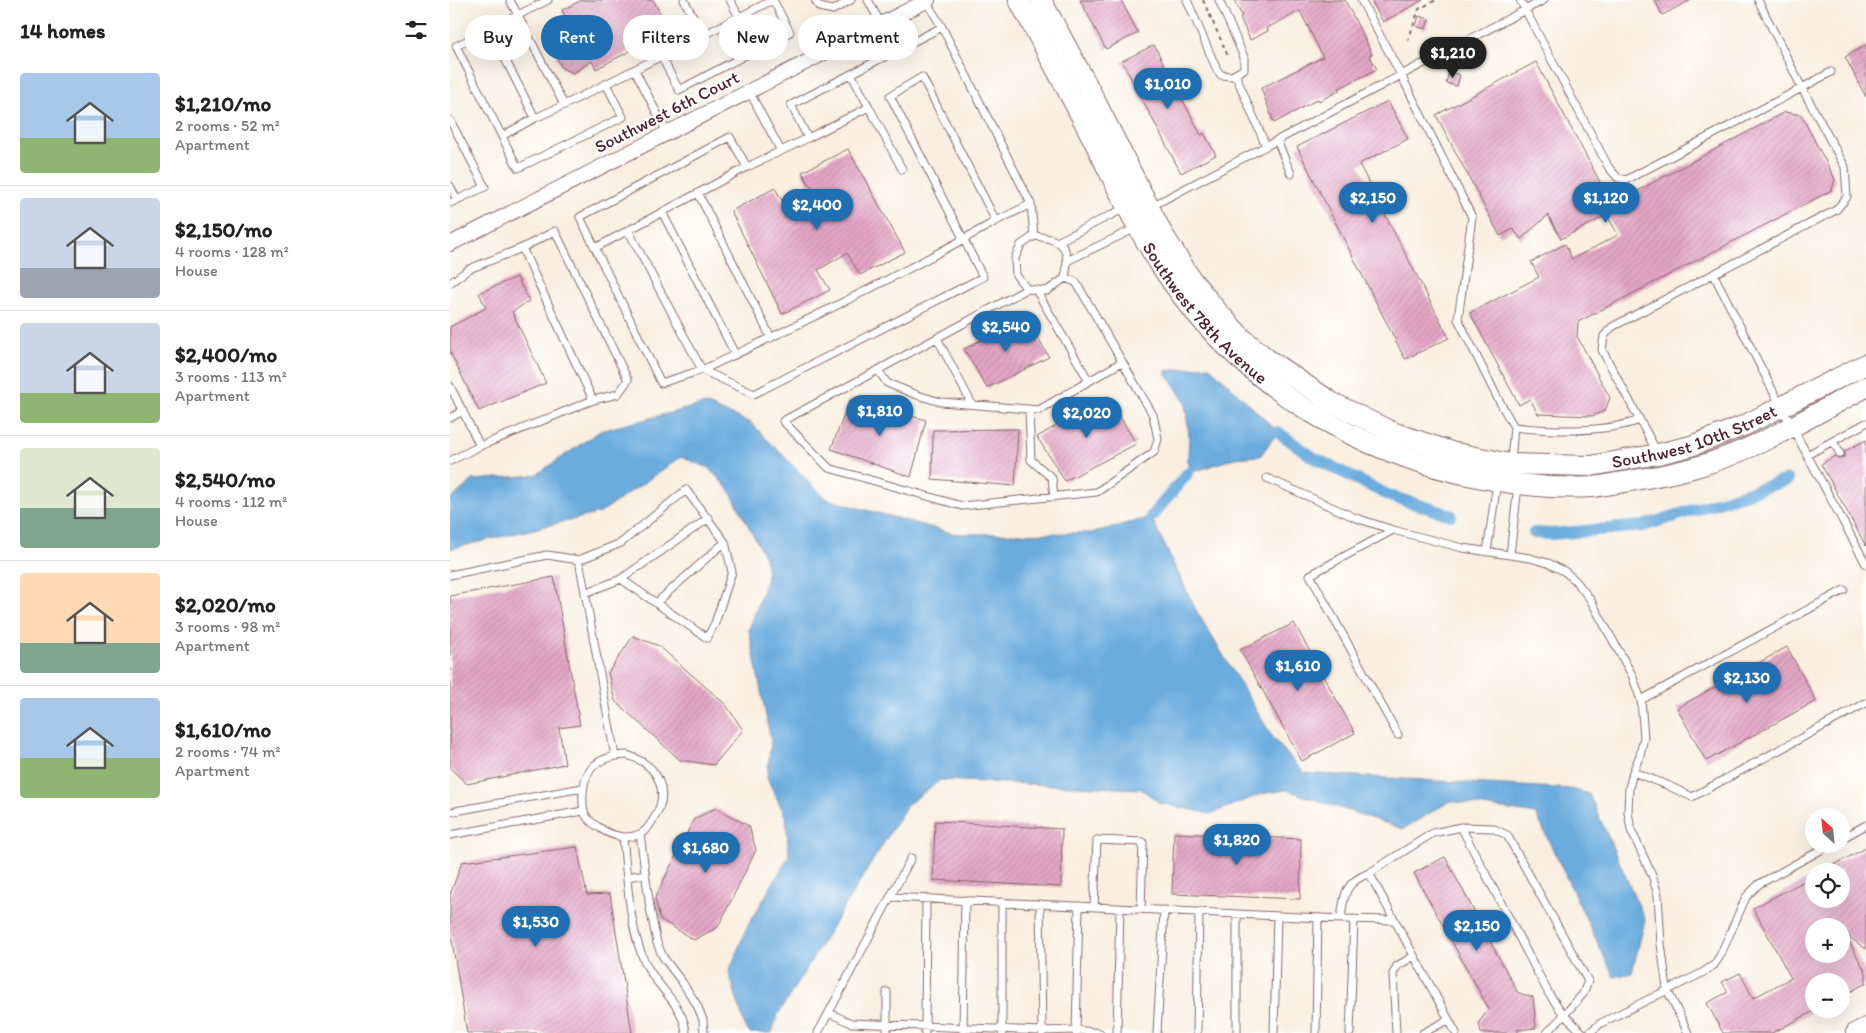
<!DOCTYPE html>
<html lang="en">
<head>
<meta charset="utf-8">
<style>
  :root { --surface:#fff; --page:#f6f6f6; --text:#222; --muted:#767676; --line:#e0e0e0; --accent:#1f6fb2 }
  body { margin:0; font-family:Itim,sans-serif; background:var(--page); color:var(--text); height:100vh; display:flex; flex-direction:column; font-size:19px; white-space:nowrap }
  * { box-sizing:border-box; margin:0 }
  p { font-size:16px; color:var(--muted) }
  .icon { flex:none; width:28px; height:28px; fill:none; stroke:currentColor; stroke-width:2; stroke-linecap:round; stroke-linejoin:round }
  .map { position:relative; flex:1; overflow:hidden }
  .panel { display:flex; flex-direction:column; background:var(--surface); width:450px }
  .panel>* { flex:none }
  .banner { position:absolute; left:15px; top:15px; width:475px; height:45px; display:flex; gap:10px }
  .needle { width:32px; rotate:333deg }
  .controls { position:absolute; left:1355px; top:808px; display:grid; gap:10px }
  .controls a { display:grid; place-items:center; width:45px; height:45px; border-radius:50%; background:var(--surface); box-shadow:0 5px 20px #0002; font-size:25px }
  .price { position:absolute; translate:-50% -42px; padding:0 11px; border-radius:18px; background:var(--accent); color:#fff; font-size:16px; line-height:32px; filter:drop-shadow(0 1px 2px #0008) }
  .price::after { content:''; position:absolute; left:50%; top:30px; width:15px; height:11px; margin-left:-8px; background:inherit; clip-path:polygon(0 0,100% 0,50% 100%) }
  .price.selected { background:#222; color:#fff }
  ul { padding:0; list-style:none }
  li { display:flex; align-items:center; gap:15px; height:125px; padding:0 20px }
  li+li { border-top:1px solid var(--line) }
  li span { display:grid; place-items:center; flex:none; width:140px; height:100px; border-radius:5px; color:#555 }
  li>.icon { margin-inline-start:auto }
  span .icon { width:60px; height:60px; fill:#fffc; stroke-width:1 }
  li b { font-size:21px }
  h2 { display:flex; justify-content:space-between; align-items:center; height:60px; padding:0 20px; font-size:21px }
  .chip { padding:0 18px; border-radius:22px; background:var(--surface); box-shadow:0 5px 20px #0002; font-size:18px; line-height:45px }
  .chip.selected { background:var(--accent); color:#fff }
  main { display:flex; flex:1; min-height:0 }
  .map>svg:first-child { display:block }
  .water { fill:#6aacde; stroke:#5a6684 }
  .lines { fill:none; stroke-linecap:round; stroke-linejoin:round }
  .canal { stroke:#6aacde; stroke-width:12 }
  .building { fill:url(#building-hatch); fill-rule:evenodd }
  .lane-casing { stroke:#87676a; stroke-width:9 }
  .street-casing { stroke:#87676a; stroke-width:16 }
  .secondary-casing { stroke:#87676a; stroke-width:22 }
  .path { stroke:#87676a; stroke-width:2; stroke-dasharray:4 4; stroke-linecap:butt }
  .lane { stroke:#fff; stroke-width:7 }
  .street { stroke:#fff; stroke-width:14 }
  .secondary { stroke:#fff; stroke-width:20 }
  .labels { text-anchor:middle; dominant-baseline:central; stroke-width:4.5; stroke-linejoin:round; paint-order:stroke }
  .street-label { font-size:18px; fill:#4a1f2b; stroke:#fff }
</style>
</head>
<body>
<main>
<section class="panel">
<h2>14 homes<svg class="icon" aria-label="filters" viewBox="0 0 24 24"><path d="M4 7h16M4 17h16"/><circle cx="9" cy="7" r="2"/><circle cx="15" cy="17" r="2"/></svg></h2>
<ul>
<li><span style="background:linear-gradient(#a9c7e8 65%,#8fb573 0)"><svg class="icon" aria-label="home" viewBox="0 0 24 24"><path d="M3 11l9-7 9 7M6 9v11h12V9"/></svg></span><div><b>$1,210/mo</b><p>2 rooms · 52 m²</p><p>Apartment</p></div></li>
<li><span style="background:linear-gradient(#c9d6e8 70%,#9aa5b1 0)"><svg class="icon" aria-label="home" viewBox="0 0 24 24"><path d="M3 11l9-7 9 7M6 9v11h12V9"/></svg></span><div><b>$2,150/mo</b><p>4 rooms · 128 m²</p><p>House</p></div></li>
<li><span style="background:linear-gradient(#c9d6e8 70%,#8fb573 0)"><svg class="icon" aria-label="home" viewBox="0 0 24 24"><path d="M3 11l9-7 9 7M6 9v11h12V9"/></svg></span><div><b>$2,400/mo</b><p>3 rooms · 113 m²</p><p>Apartment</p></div></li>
<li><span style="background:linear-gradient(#dfe7d0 60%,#7fa58c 0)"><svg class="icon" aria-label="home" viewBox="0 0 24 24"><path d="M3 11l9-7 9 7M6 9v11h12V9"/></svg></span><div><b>$2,540/mo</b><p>4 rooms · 112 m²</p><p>House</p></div></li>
<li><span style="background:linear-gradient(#ffd9b3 70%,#7fa58c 0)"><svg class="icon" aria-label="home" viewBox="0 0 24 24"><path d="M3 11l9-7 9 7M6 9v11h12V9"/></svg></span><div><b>$2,020/mo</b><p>3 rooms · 98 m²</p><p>Apartment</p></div></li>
<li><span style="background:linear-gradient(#a9c7e8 60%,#8fb573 0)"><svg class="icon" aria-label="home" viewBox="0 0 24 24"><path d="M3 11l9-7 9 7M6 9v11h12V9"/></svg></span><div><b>$1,610/mo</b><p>2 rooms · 74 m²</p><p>Apartment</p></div></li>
</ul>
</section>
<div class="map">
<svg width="1416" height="1033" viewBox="0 0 1416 1033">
  <defs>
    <pattern id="building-hatch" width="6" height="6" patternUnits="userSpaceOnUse" patternTransform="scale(1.25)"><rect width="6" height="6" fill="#e3a6c5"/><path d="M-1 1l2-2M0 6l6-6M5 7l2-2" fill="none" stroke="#c48ea9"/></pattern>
  </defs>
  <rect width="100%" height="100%" fill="#fff"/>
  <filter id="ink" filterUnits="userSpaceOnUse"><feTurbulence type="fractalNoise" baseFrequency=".02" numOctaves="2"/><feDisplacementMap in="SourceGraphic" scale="10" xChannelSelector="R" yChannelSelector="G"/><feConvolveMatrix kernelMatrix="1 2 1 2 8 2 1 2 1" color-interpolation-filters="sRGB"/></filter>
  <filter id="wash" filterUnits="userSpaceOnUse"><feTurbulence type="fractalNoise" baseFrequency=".0096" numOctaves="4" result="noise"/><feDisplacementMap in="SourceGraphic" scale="20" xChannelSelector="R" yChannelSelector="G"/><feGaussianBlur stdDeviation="1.12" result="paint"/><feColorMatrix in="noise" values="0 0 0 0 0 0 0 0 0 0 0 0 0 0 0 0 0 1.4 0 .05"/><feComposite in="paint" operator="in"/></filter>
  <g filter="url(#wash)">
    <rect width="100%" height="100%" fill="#f9eedf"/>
    <path class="water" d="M 759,366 L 828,432 L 810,456 L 785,458 L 737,474 L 739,436 L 735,402 L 715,371 Z
      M 255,404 L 301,423 L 376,499 L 505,534 L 641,533 L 701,517 L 747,612 L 823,738 L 854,773 L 1121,789 L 1139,794 L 1195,920 L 1182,973 L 1164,977 L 1086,814 L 1000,801 L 953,829 L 836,790 L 811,794 L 760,814 L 710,803 L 691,789 L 490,780 L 457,805 L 327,1016 L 322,1033 L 300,1033 L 295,1027 L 279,972 L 296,929 L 339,856 L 336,817 L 317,778 L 321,741 L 299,630 L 317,578 L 315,557 L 280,491 L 259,468 L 231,457 L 150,513 L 0,549 L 0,500 L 23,480 L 86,475 L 150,431 Z"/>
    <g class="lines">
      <path class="canal" d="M 828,432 L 864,458 L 940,496 L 1001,515
        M 701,517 L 737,474
        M 1084,533 L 1102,534 L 1193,526 L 1337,480"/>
    </g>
    <g id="blocks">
      <path class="building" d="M 132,0 L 203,0 L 212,16 L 209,27 L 190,34 L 195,43 L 146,69 L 142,61 L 123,73 L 112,68 L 95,34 L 99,26 L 115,17 L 112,10 Z
        M 630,0 L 671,0 L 688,33 L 656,49 Z
        M 784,0 L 895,0 L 922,54 L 919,55 L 927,69 L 888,89 L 889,91 L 869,101 L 868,99 L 824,123 L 811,88 L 873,57 L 850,11 L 817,28 L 818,31 L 800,40 L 790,17 L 792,16 Z
        M 921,0 L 973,0 L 933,22 Z
        M 1205,0 L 1241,0 L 1212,15 Z
        M 969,16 L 979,19 L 976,29 L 966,26 Z
        M 704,45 L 751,135 L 754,133 L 766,155 L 731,173 L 672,61 Z
        M 1416,45 L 1416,97 L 1395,57 Z
        M 1086,62 L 1151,184 L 1180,195 L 1335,112 L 1351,115 L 1385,179 L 1382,190 L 1128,322 L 1127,336 L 1160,398 L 1155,411 L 1142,416 L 1088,414 L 1080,399 L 1069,405 L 1020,313 L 1089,277 L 1081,262 L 1115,244 L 1122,259 L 1168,235 L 1157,215 L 1111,239 L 1098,215 L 1071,239 L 1063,229 L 1050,236 L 986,115 Z
        M 999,72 L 1010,75 L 1007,86 L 996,83 Z
        M 938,101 L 958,139 L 909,164 L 999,338 L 955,359 L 847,147 Z
        M 398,149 L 455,252 L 410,275 L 397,253 L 368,270 L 380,290 L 332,314 L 281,211 L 325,188 L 335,206 L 363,191 L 352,172 Z
        M 67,277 L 79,301 L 62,312 L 96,383 L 29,411 L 0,352 L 0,327 L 36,308 L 29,293 Z
        M 575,317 L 599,357 L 537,388 L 514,349 Z
        M 658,396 L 686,444 L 615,481 L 587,437 Z
        M 400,400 L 476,420 L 461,477 L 381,449 Z
        M 568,429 L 565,486 L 482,479 L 483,430 Z
        M 1416,440 L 1416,546 L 1371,464 L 1385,456 L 1389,459 L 1393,458 L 1395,455 L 1395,451 Z
        M 104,577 L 130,725 L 109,728 L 115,764 L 17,784 L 0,768 L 0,596 Z
        M 844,623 L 905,733 L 852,761 L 790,650 Z
        M 183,636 L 209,646 L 276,705 L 293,730 L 264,765 L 230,760 L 165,701 L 158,673 Z
        M 1337,647 L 1366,701 L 1256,761 L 1227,708 Z
        M 266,808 L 299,826 L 306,850 L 268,927 L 244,940 L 210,919 L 205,898 L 244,819 Z
        M 485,821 L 612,829 L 611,887 L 483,880 Z
        M 724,833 L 851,839 L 850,899 L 722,894 Z
        M 127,847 L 137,895 L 160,894 L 182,1033 L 17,1033 L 0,928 L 0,895 L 12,862 Z
        M 1416,848 L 1416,949 L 1395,934 L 1416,973 L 1416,983 L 1391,997 L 1391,981 L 1364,981 L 1364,1011 L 1322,1033 L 1273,1033 L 1257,1003 L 1278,992 L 1272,982 L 1290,973 L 1303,998 L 1341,978 L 1303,908 L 1364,876 L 1364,899 L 1391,899 L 1391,871 L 1372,871 ZM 1364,926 L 1391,926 L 1391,954 L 1364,954 Z
        M 995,857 L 1068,993 L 1083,997 L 1086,1028 L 1067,1030 L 1069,1033 L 1031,1033 L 1029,1022 L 1039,1009 L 964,873 Z"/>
    </g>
  </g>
  <g filter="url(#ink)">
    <use href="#blocks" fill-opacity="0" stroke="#87676a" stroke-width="1"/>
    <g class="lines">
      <defs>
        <path id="lane" d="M 60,0 L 114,105 L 323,0
          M 98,0 L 6,46 L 68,168 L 173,117 L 156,84
          M 234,0 L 253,35
          M 280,0 L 289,17
          M 365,0 L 369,7 L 383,10 L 401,0
          M 418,0 L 431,24
          M 737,0 L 767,70 L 771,75 L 782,76 L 794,69 L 794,57 L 769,0
          M 911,0 L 951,75 L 1022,217 L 1008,319 L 1047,397 L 1064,427 L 1061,461
          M 1070,0 L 1159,168 L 1168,178 L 1176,180 L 1352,88 L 1308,0
          M 40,29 L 85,118 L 114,105
          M 211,56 L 229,90 L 340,32 L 323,0
          M 185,70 L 217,133
          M 785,74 L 816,146
          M 299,91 L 331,151 L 358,138 L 341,105 L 492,27 L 476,1
          M 419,107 L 452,169
          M 0,120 L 35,187 L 0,203
          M 52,136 L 85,118
          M 358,138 L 419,107 L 401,74
          M 827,140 L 841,174
          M 331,151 L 297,167 L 280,137 L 130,217 L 211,383 L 252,370 L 304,394 L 533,277 L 440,96 L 472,77 L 546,221 L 581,204 L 492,27
          M 0,186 L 7,200
          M 248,193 L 321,338
          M 581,204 L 584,236 L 571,245 L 565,258 L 566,275 L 577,289 L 597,291 L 615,278 C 621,248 614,239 584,236
          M 700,207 L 1094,0
          M 212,212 L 285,354
          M 178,230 L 252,370 C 351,324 451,275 546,221
          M 607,242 L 675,208
          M 72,248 L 105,231 L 178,380 L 168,394 L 143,400
          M 145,248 L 297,167
          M 619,260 L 686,228
          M 1264,275 L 1327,399 L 1416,564
          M 615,278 L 626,282 L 703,415 L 708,439 L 704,452 L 647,492 L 512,506 L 379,468 L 333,421 L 428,370 L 437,383 L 467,395 L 491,402 L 589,410 L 672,362
          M 0,283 L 19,269 L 72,248 L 143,400 L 30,446
          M 586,290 L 639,381
          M 487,338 L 522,404
          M 428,370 L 577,289
          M 0,386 L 30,446 L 0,461
          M 579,409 L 581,460 L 602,478 L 604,497
          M 0,418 L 13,411
          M 1064,427 C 1102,431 1153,433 1190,420
          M 1383,441 L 1390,454
          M 1207,452 L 1152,350 L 1154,336 L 1162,327 L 1386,210 L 1397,197 L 1395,167 L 1352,88 L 1381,72
          M 1357,455 L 1416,423
          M 817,478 L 906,518 L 943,530 L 1013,548 L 1080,558 L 1098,563 L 1114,571 L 1125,580 L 1140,599 L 1182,675 L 1191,700 L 1194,737 L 1190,755 L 1183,772 L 1179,788 L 1178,812 L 1181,830 L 1202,875 L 1208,895 L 1211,944 L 1217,989 L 1238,1033
          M 943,530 L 860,575 L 948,735
          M 1037,552 L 1047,482
          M 1060,555 L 1068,486
          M 129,560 L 165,756
          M 0,575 L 97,555 L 129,560 L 171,543 L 236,490 L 275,542 L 282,572 L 265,623 L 257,638 L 171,579 L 135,593
          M 171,579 L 259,518
          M 206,603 L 275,542
          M 1191,700 L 1394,590
          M 177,755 C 208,764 222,792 203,820 C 200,825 195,832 190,834 C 177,840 161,836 150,828 C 140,822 133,816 133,804 C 131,772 144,756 177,755 Z
          M 1183,772 L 1217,785 L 1242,797 L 1416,703
          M 0,812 L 132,788
          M 1011,827 L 1099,994 L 1114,1015 L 1097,1033
          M 190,834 L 200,908 L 207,943 L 213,957 L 232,982 L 247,1005 L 253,1020 L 254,1033
          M 0,835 L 133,811
          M 173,837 C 177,875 179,935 198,968 C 210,990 234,1006 236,1033
          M 1391,839 L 1416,825
          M 919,873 L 983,833 L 1011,827 L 1042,828 L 1057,835 L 1138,981 L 1133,994 L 1114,1015 L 1133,1033
          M 177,877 L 196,874
          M 441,897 L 891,919 C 894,895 894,883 919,873 L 1006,1033
          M 590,904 L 592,1033
          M 644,907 L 647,840 L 693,842 L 691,909
          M 891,919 L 944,920
          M 379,1013 L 401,1023 L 592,1031 L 626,1030 L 650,1033
          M 368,1033 L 461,858
          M 437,1033 L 437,992
          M 475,1033 L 476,899
          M 513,1033 L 515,900
          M 552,1033 L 552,902
          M 626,1033 L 629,906
          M 667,1033 L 670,908
          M 707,1033 L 714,910
          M 747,1033 L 749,912
          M 787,1033 L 787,914
          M 824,1033 L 827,916
          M 866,1033 L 868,918
          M 900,1033 L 904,919
          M 946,1033 L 943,974 L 947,966 L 964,956
          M 973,1033 L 998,1020
          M 1139,1033 L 1151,1023 L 1252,973 L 1264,965 L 1270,956 L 1296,897 L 1309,884 L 1382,844"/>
        <path id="street" d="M 0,244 L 478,0"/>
        <g id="secondary">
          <path id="s1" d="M 569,0 C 595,49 622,97 647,147 C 670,193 692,240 722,282 C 796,387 907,454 1032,478 C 1067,485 1107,489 1142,487 C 1153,486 1165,483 1175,482 C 1199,477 1223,474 1246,467 C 1306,450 1361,416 1416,387"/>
          <path id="s2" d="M 591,0 L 636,83 L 711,231 L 741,279 L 767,311 L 792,338 L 817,359 L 881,402 L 942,432 L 1001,452 L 1060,464 L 1141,466 L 1208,454 L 1241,446 L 1293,426 L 1416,364"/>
          <path d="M 1406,1033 L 1416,1028"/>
        </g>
      </defs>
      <use href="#lane" class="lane-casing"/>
      <use href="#street" class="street-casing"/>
      <use href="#secondary" class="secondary-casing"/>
      <path class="path" d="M 753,0 L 778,56
        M 958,41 L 969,9 L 986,0"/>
      <use href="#lane" class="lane"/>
      <use href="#street" class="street"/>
      <use href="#secondary" class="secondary"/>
    </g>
  </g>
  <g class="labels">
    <g class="street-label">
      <text transform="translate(217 112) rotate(-27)">Southwest 6th Court</text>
      <text stroke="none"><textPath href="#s1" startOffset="366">Southwest 78th Avenue</textPath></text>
      <text stroke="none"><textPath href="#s2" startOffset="884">Southwest 10th Street</textPath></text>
    </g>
  </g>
</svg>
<div class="controls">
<a><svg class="needle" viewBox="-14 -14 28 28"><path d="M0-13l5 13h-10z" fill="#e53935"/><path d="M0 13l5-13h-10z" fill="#767676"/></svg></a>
<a><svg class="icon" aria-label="locate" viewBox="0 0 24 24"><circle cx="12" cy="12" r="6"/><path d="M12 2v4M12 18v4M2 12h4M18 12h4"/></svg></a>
<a>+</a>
<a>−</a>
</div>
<b class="price selected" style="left:1003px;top:79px">$1,210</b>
<b class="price" style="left:718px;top:110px">$1,010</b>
<b class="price" style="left:923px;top:224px">$2,150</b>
<b class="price" style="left:1156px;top:224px">$1,120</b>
<b class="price" style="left:367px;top:231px">$2,400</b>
<b class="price" style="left:556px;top:353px">$2,540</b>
<b class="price" style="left:430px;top:437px">$1,810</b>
<b class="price" style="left:637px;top:439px">$2,020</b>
<b class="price" style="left:848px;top:692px">$1,610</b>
<b class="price" style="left:1297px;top:704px">$2,130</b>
<b class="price" style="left:787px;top:866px">$1,820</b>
<b class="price" style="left:256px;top:874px">$1,680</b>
<b class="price" style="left:86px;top:948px">$1,530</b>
<b class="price" style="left:1027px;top:952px">$2,150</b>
<div class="banner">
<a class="chip">Buy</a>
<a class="chip selected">Rent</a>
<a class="chip">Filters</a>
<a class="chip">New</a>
<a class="chip">Apartment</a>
</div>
</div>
</main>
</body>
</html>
